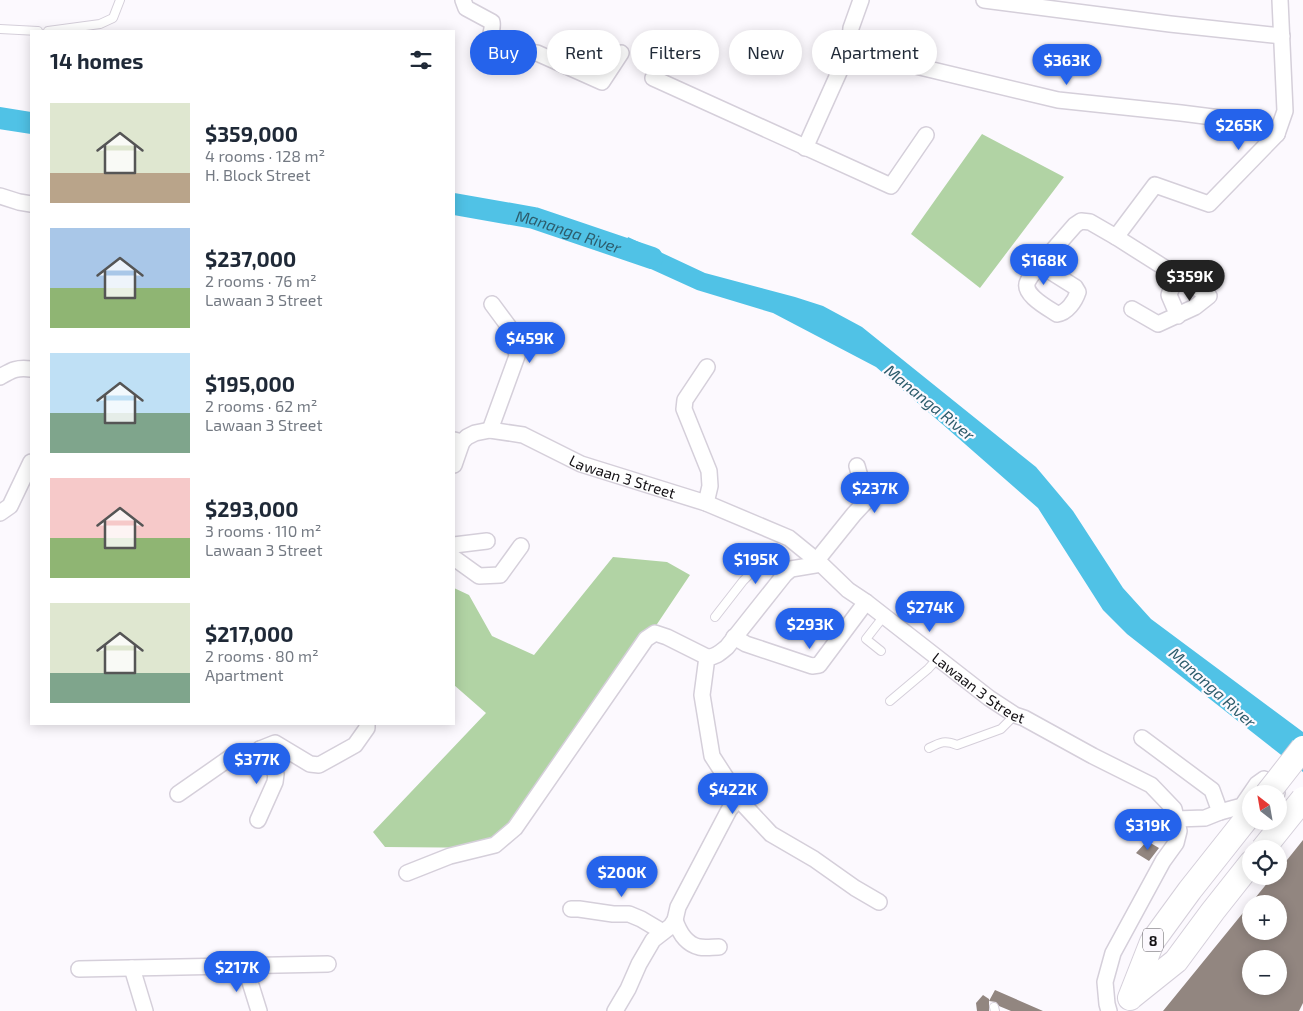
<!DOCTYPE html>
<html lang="en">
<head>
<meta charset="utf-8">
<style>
  :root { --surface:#fff; --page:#f6f6f7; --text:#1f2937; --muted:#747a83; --accent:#2563eb }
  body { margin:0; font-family:"Exo 2",sans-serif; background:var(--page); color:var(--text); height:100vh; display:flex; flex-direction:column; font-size:19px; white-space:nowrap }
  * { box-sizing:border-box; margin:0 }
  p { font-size:16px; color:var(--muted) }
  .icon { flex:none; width:28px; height:28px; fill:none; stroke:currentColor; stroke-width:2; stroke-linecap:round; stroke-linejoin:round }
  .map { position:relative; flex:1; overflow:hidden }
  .sheet { position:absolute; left:30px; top:30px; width:425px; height:695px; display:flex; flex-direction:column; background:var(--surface); border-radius:0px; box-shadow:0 2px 12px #0003 }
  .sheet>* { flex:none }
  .hud { position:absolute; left:470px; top:30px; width:475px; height:45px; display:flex; gap:10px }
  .needle { width:32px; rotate:329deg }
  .buttons { position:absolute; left:1242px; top:785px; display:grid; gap:10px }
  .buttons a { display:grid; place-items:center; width:45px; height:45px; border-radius:50%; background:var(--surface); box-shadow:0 2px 12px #0003; font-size:25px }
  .price { position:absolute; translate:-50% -42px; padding:0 11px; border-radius:18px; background:var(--accent); color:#fff; font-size:16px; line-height:32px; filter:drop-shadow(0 1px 2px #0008) }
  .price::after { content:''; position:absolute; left:50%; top:30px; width:15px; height:11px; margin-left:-8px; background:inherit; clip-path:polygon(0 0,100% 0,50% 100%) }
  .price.selected { background:#222; color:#fff }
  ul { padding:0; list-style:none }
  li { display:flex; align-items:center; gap:15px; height:125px; padding:0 20px }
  li span { display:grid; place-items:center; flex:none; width:140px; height:100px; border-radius:0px; color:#555 }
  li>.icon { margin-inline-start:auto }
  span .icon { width:60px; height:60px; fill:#fffc; stroke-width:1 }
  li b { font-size:21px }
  h2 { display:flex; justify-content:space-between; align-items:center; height:60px; padding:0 20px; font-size:21px }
  .chip { padding:0 18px; border-radius:22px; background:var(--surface); box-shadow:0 2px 12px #0003; font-size:18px; line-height:45px }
  .chip.selected { background:var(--accent); color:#fff }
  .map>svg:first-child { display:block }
  .green { fill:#b1d3a4 }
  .water { fill:#50c2e6 }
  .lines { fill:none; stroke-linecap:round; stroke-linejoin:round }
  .river { stroke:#50c2e6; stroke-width:22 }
  .building { fill:#928680; fill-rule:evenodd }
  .lane-casing { stroke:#d5cfda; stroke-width:10 }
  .street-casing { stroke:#d5cfda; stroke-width:18 }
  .primary-casing { stroke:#d5cfda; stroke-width:26 }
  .lane { stroke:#fff; stroke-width:8 }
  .street { stroke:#fff; stroke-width:15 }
  .primary { stroke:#fff; stroke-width:24 }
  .primary-bridge-casing { stroke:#d5cfda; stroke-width:26; stroke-linecap:butt }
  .primary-bridge { stroke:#fff; stroke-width:24 }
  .labels { text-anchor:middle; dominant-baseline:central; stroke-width:4.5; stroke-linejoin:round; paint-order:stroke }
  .shield { fill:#fcf9fe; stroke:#59565a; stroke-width:1 }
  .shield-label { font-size:14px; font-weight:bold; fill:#131014 }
  .street-label { font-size:15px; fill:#131014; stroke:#fcf9fe }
  .water-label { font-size:16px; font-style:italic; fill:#2d5c6c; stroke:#fcf9fe }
</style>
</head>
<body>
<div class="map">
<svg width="1303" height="1011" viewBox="0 0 1303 1011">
  <rect width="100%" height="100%" fill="#fcf9fe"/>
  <path class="green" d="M 982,134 L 1064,177 L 980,288 L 911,234 Z
    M 613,557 L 667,562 L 690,575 L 524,822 L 501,848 L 385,847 L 373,832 L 486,713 L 454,685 L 454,588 L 469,595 L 492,636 L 534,655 Z"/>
  <path class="water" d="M 628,237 L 705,273 L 795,297 L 823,306 L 862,327 L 1036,467 L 1073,511 L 1123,588 L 1151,619 L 1303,732 L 1303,772 L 1127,634 L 1103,610 L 1038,508 L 941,423 L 876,367 L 773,313 L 697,290 L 620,255 Z"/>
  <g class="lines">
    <g class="river">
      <path d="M 0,118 L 31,123"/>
      <path id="s1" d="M 454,204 L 534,218 L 652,258"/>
    </g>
  </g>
  <path class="building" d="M 1303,840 L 1303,1003 L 1299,1011 L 1163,1011 L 1273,876 L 1279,876 L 1279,870 ZM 1251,904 L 1279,904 L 1279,931 L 1251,931 ZM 1251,959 L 1279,959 L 1279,986 L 1251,986 Z
    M 1147,841 L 1159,848 L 1149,861 L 1136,853 Z
    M 995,990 L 1043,1011 L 1011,1011 L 999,1006 L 996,1002 L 989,1001 Z
    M 983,995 L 989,999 L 989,1011 L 977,1011 L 976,1003 Z"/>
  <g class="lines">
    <defs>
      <path id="lane" d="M 0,29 L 38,31
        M 48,31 L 100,24 L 113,18 L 120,0
        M 715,617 L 743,581 L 753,571 L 767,568 L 785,574
        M 881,651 L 866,639 L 884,616
        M 890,701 L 928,669 L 938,658
        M 929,748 C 941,742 945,740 957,745 L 1001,729 L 1015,715
        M 994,1007 L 995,1011"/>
      <g id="street">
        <path d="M 463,0 L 466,8 L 492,22 C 494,33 485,43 489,52 L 494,55 L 537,53 L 602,82 L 621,53"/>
        <path d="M 984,0 L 1170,24 L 1282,36"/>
        <path d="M 849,50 L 1058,100 L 1181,113 L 1252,122 L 1277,134"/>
        <path d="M 653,78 L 891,186 L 926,135"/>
        <path d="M 805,148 L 849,50 L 851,28 L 861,0"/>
        <path d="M 0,196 L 19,202 L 31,204"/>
        <path d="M 1116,237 L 1155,185 L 1209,204 L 1277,134 L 1285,111 L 1280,0"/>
        <path d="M 1040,265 L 1075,225 L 1081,221 L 1090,222 L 1116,237 L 1176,275"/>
        <path d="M 1040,265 L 1075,287 L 1078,292 C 1075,301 1067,313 1057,314 C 1048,308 1021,294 1028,281 C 1031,275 1036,270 1040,265 Z"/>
        <path d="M 1132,309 L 1158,324 L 1195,307 L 1209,296 L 1176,275 L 1169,295 L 1178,316"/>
        <path d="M 0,377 C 12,370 17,367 31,369"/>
        <path d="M 490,430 L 517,356 L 512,331 L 492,304"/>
        <path id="s2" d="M 454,440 L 462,442 L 467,437 L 475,433 L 490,430 L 523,435 L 581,464 L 706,503 L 789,538 L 821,564 L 848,590 L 866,602 L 989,698 L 1015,715 L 1024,718 L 1093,756 L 1151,785 L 1174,809 L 1179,831 L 1176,843 L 1163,861 L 1113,953 L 1105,982 L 1107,1004 L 1109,1011"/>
        <path d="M 454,465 L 462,442"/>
        <path d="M 706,503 L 710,486 L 709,471 L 684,409 L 685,400 L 707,367"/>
        <path d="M 0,513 L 10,506 L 31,462"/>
        <path d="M 454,545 L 487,541"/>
        <path d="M 454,558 L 479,576 L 500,575 L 521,546"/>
        <path d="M 817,560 L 854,514 L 870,497 L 861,480 L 857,466"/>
        <path d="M 734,637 L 746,644 L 812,666 L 819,665 L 866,602"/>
        <path d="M 707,657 L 702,695 L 712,756 L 743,804 L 771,834 L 814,859 L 855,888 L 879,902"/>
        <path d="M 1142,738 L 1212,790 L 1220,812 L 1242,806 L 1257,784 L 1264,779 L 1277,793"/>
        <path d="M 178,794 L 231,757 L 256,753 L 260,749 L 275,743 L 310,764 L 319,765 L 355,745 L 367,728 L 367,724"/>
        <path d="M 1176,819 L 1205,818 L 1220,812"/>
        <path d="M 258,820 L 275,782 L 276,774 L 260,749"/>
        <path d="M 407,873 L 450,856 L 495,845 L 515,828 L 646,639 L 655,633 L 667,637 L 707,657 C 715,658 721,652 727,647 L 785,574 L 791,569 L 821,564"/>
        <path d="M 571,909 L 579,909 L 613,914 L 629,914 L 641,919 L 663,932"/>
        <path d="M 675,920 C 679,932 686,944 699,947 C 705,948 713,947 719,947"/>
        <path d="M 245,966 L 259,1011"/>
        <path d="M 132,968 L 145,1011"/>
        <path d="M 79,969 L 328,964"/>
        <path d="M 615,1011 L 628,989 L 639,964 L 653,940 L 671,926 L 675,920 L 678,907 L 729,810 L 739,798"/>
      </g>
      <path id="primary" d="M 1131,997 L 1176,961 L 1213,911 L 1251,863
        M 1130,998 L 1152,942 L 1190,890 L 1251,813"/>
    </defs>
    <use href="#lane" class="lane-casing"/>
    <use href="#street" class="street-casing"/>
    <use href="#primary" class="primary-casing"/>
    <use href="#lane" class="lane"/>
    <use href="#street" class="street"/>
    <use href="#primary" class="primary"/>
    <defs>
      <path id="primary-bridge" d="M 1267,794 L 1303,748
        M 1263,849 L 1303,799"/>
    </defs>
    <use href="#primary-bridge" class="primary-bridge-casing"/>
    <use href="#primary-bridge" class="primary-bridge"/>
  </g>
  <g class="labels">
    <rect class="shield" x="1143" y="928.5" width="20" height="23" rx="4"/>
    <g class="shield-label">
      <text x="1153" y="940">8</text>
    </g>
    <g class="street-label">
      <text stroke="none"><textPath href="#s2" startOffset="181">Lawaan 3 Street</textPath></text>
      <text stroke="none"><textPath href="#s2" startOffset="601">Lawaan 3 Street</textPath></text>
    </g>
    <g class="water-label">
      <text stroke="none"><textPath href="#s1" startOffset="118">Mananga River</textPath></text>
      <text transform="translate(930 402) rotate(39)">Mananga River</text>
      <text transform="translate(1213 687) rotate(42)">Mananga River</text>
    </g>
  </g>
</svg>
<div class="buttons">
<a><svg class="needle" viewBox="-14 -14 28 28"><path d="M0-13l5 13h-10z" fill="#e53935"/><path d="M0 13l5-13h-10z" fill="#747a83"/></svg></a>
<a><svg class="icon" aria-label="locate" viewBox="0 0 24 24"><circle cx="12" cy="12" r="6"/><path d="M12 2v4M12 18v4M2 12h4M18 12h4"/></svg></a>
<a>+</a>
<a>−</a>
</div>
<b class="price" style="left:1067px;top:86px">$363K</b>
<b class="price" style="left:1239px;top:151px">$265K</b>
<b class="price" style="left:1044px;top:286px">$168K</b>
<b class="price selected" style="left:1190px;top:302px">$359K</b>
<b class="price" style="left:530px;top:364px">$459K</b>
<b class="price" style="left:875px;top:514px">$237K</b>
<b class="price" style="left:756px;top:585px">$195K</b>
<b class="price" style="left:930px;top:633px">$274K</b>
<b class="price" style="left:810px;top:650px">$293K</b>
<b class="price" style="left:257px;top:785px">$377K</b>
<b class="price" style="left:733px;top:815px">$422K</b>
<b class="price" style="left:1148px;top:851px">$319K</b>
<b class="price" style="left:622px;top:898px">$200K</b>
<b class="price" style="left:237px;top:993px">$217K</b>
<div class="hud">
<a class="chip selected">Buy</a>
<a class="chip">Rent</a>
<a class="chip">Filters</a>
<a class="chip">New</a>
<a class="chip">Apartment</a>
</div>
<section class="sheet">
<h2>14 homes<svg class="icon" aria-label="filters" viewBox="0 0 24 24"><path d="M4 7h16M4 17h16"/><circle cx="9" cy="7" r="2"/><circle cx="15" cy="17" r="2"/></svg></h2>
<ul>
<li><span style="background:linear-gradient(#dfe7d0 70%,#b9a48a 0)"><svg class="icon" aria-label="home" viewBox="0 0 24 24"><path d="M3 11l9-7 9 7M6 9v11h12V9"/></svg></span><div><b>$359,000</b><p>4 rooms · 128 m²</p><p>H. Block Street</p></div></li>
<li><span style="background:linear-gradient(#a9c7e8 60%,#8fb573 0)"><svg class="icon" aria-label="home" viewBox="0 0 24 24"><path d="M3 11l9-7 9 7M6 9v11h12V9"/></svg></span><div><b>$237,000</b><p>2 rooms · 76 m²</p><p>Lawaan 3 Street</p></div></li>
<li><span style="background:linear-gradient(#bfe0f5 60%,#7fa58c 0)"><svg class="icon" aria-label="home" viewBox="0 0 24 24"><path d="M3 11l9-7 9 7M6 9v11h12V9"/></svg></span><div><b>$195,000</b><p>2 rooms · 62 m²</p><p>Lawaan 3 Street</p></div></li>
<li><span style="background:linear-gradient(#f6c9c9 60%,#8fb573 0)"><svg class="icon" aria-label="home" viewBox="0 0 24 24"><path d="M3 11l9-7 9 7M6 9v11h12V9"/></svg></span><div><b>$293,000</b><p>3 rooms · 110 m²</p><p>Lawaan 3 Street</p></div></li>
<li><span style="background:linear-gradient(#dfe7d0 70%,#7fa58c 0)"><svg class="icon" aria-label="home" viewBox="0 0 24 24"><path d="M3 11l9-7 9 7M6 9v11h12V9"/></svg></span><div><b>$217,000</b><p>2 rooms · 80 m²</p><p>Apartment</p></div></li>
</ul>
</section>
</div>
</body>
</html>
